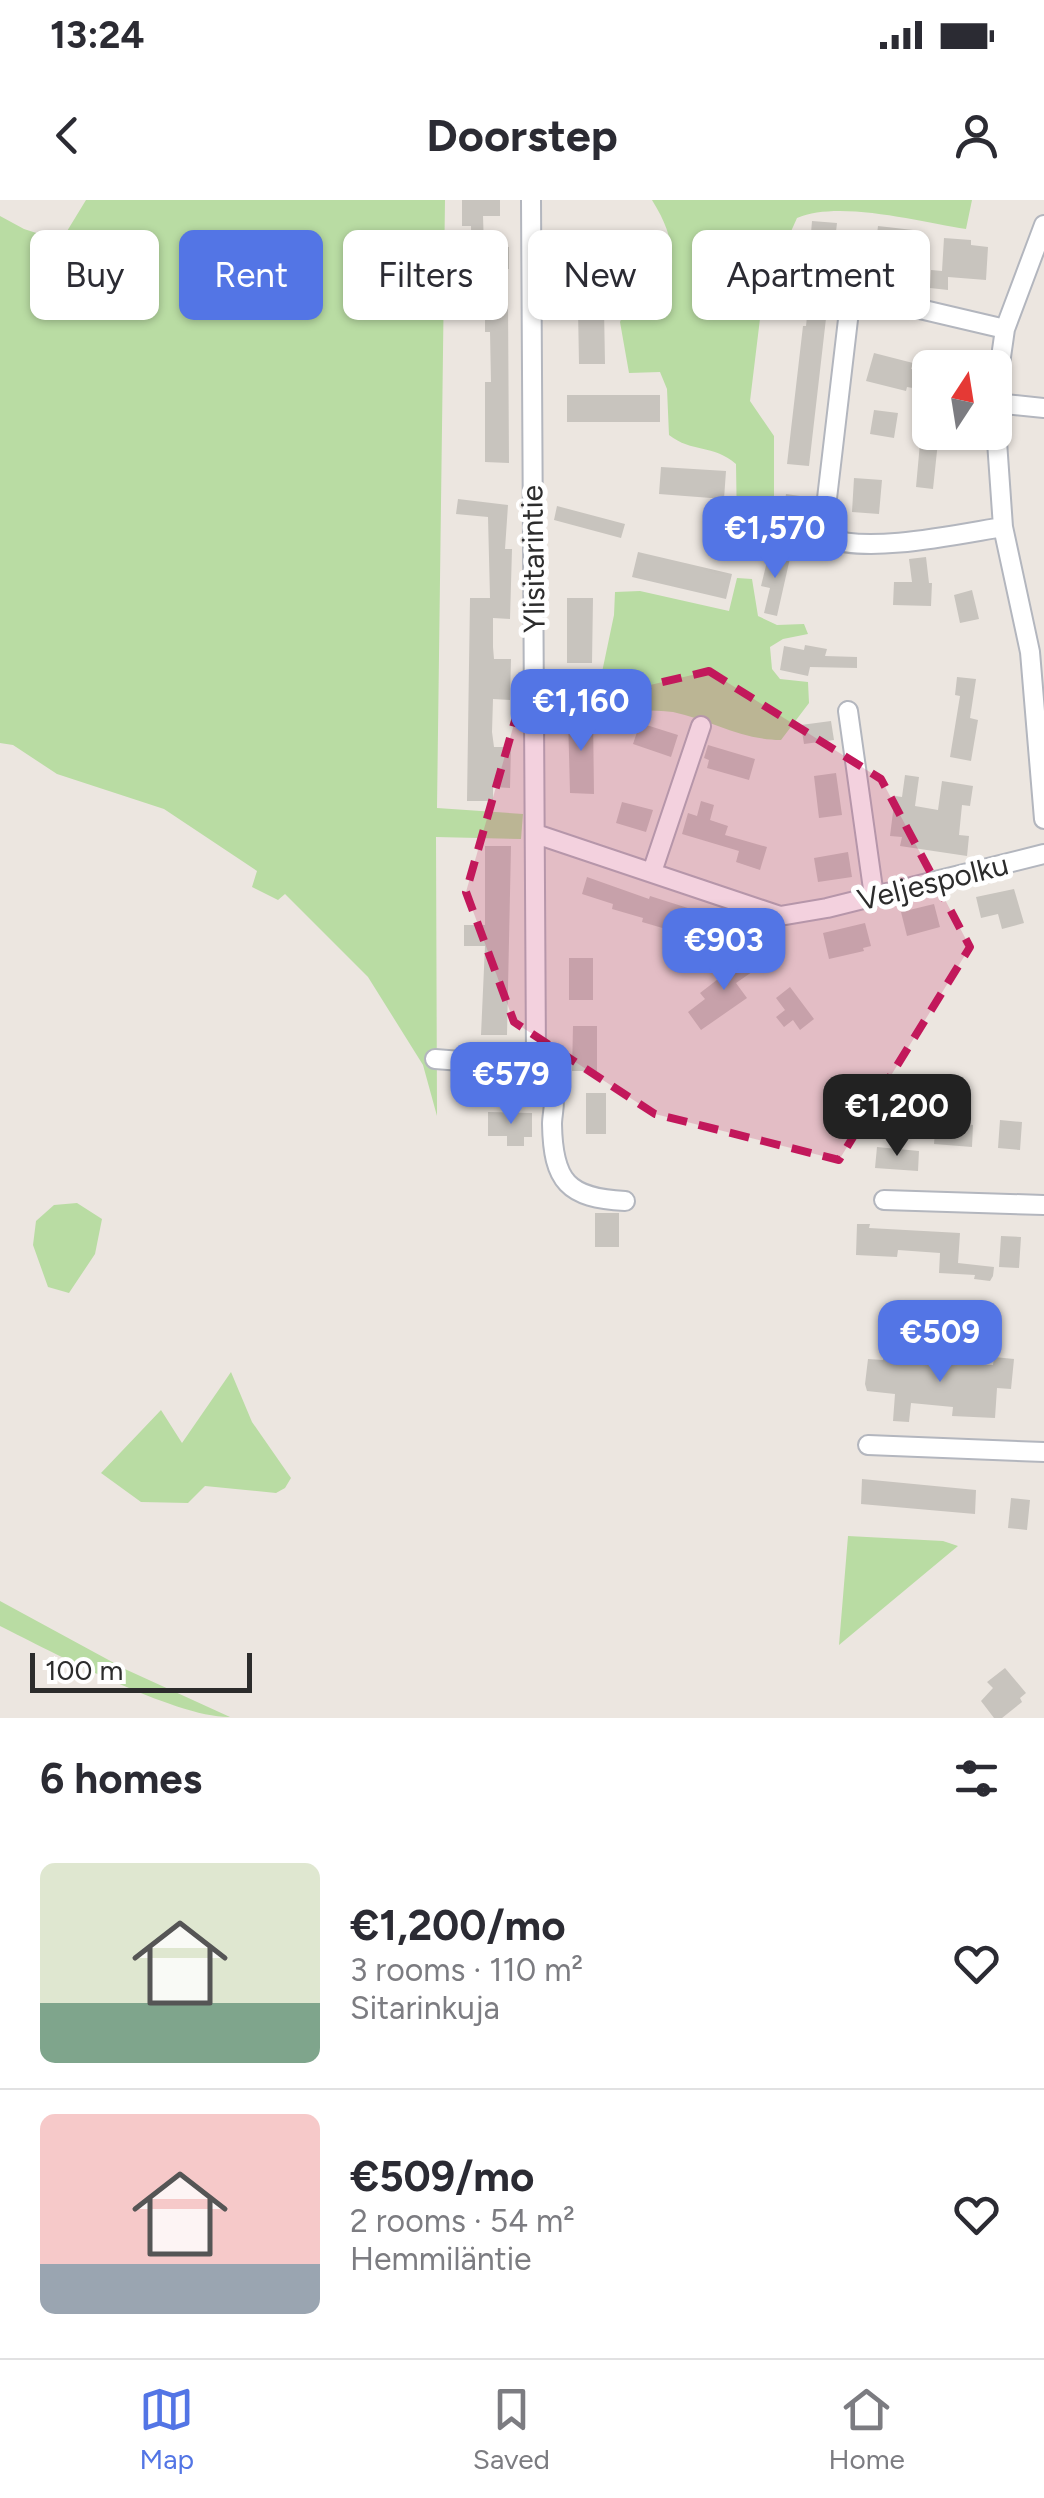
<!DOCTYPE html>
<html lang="en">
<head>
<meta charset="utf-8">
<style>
  :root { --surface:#fff; --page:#f2f2f3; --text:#2b2b33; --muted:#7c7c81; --line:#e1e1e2; --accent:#5375e5 }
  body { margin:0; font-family:Figtree,sans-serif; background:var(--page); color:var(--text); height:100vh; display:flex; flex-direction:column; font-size:38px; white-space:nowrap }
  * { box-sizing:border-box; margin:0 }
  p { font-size:32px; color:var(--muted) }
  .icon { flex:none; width:55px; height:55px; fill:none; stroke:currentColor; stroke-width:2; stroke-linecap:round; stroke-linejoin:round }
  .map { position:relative; height:1518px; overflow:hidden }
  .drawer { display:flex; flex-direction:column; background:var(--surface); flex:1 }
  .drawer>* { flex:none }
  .banner { position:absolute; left:30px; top:30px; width:985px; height:90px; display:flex; gap:20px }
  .needle { width:65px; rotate:12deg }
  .controls { position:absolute; left:912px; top:150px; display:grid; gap:20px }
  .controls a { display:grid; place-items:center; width:100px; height:100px; border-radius:15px; background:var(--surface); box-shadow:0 2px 8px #0004; font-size:50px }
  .scale { position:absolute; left:30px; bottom:25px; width:222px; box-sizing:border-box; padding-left:10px; border:5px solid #2c2c2c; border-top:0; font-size:28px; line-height:35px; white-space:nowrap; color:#2c2c2c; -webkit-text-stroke:8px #fff; paint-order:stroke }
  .price { position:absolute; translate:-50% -85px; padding:0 22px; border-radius:20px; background:var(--accent); color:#fff; font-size:32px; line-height:65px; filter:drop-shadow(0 2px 5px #0008) }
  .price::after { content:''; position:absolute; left:50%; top:60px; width:30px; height:22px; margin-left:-15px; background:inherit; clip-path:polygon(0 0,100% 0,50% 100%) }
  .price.current { background:#222; color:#fff }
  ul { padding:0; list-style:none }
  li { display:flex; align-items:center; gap:30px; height:250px; padding:0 40px }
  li+li { border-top:2px solid var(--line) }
  li span { display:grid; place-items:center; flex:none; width:280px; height:200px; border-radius:15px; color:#555 }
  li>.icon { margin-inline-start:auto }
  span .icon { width:120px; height:120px; fill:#fffc; stroke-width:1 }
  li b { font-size:42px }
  h2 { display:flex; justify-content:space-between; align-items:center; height:120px; padding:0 40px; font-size:42px }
  .chip { padding:0 35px; border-radius:15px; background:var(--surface); box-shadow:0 2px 8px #0004; font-size:35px; line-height:90px }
  .chip.current { background:var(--accent); color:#fff }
  .status { display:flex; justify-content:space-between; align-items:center; height:70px; padding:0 50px; background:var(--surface); direction:ltr }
  .status svg { height:28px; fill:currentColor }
  header { display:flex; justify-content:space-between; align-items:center; height:130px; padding:0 40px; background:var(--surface); font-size:45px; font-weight:700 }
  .tabs { display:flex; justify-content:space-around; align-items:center; height:140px; border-top:2px solid var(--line); background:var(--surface); font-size:28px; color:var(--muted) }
  .tabs a { display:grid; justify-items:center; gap:5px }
  .tabs .current { color:var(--accent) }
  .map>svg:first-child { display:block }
  .green { fill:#b9dca3 }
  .building { fill:#c8c4be }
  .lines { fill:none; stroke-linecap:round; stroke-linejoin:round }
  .minor-casing { stroke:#b3b6be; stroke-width:22 }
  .minor { stroke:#fff; stroke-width:18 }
  .marked { fill:#c2185b; fill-opacity:0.2; stroke:#c2185b; stroke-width:8; stroke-dasharray:20 12; stroke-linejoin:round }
  .labels { text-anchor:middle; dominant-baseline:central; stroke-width:10; stroke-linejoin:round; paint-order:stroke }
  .street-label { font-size:30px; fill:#2c2c2c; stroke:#fff }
</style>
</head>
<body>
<div class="status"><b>13:24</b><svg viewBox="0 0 49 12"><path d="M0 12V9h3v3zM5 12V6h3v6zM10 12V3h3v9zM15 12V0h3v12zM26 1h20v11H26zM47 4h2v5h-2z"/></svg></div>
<header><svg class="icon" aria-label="back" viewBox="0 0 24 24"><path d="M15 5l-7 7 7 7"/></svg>Doorstep<svg class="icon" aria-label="person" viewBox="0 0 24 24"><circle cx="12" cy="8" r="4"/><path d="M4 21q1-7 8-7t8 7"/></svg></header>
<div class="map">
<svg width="1044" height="1518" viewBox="0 0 1044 1518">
  <rect width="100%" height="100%" fill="#ece6e0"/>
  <path class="green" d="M 86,0 L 445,0 L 437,608 L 523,614 L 521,639 L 436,637 L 437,916 L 423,865 L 368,777 L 285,694 L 278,700 L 252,687 L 257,671 L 164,609 L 57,574 L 13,545 L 0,543 L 0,16 L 24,29 L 61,41 Z
    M 652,0 L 972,0 L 966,29 C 919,22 840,0 797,18 L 763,94 L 750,201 L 774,236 L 774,298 L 768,330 L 737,328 L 736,264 C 713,244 692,253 669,235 L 667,189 L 660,172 L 629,173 L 620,122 L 627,104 L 668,100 C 675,58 675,37 652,0 Z
    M 737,378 L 752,379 L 758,416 L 777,425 L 804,424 L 808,434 L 783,439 L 770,447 L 772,469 L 780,479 L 808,482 L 809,503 L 781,540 C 741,540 711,520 673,512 C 652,509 630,512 609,508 L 601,477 L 614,415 L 615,392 L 640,391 L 729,411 Z
    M 77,1003 L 102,1019 L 95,1054 L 69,1093 L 48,1087 L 33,1045 L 36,1021 L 54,1005 Z
    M 231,1172 L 252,1222 L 291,1278 L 285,1288 L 276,1293 L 205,1286 L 188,1303 L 141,1302 L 101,1273 L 161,1210 L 182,1243 Z
    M 848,1336 L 943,1341 L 958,1346 L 839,1445 Z
    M 0,1401 L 127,1470 L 230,1517 C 176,1518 52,1452 0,1426 Z"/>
  <path class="building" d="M 462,0 L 500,0 L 500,16 L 483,16 L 484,47 L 509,47 L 509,69 L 493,69 L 493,80 L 472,80 L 471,26 L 462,26 Z
    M 812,21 L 837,23 L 809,266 L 787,264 L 803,126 L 806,126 L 812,69 L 808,69 Z
    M 878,26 L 913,30 L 910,55 L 875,50 Z
    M 944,38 L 971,40 L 971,45 L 988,47 L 986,80 L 948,77 L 948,90 L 930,88 L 931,70 L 942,71 Z
    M 568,50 L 661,50 L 661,77 L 569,77 Z
    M 485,103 L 508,103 L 509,263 L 485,262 L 485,182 L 491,182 L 490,132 L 485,132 Z
    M 604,108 L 605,164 L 579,164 L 578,109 Z
    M 874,153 L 913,163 L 911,169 L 930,172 L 930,191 L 907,187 L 906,191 L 866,181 Z
    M 567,195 L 660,195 L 660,222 L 567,222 Z
    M 874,210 L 898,213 L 894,238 L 870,234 Z
    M 921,232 L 939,232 L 933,289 L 916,287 Z
    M 661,267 L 726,271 L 724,299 L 659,294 Z
    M 854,278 L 882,280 L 879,314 L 852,312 Z
    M 786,294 L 807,297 L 803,327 L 782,324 Z
    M 458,299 L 508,305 L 505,349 L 512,349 L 510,419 L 493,418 L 493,447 L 494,459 L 511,459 L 510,500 L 493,499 L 492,532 L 494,547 L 511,547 L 510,588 L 493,587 L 493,601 L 467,601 L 470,398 L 490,398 L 488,317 L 456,314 Z
    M 557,306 L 625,324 L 621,338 L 554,320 Z
    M 638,352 L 732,374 L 726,399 L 632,377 Z
    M 769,353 L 790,358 L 777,416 L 764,413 L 770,388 L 761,386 Z
    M 926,357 L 929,383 L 932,383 L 931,406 L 893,405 L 894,382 L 912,382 L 909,359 Z
    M 972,390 L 979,419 L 960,423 L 954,395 Z
    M 567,398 L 593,398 L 592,463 L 567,463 Z
    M 805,445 L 827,449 L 825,456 L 857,457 L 857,468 L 810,467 L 808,476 L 780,470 L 784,446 L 804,450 Z
    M 957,477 L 976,479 L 970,518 L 978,520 L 971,561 L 950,557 L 960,496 L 955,495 Z
    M 568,515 L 593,516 L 594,594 L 570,593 Z
    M 831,521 L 834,540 L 804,544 L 801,525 Z
    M 640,523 L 678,535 L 671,557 L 633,544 Z
    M 708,545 L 755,559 L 749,580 L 707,568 L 709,560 L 704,558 Z
    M 836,573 L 842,615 L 819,618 L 814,576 Z
    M 905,575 L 919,577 L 915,606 L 938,610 L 942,581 L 973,586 L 970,606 L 962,605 L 959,635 L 969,636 L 967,656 L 900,646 L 902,637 L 890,636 L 895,596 L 902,597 Z
    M 701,601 L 714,605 L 710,620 L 728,626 L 725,635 L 767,647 L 760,670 L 736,662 L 739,651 L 682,634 L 688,613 L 697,616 Z
    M 622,602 L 653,610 L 646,632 L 616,623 Z
    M 485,646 L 511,646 L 507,835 L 481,835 L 485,746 L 464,746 L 464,725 L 485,725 Z
    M 848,652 L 852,677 L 818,682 L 814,658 Z
    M 587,677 L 649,699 L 650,696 L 691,709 L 683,734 L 642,722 L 643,718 L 612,709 L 613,704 L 582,694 Z
    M 1014,689 L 1024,723 L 1002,729 L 998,714 L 981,718 L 976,697 Z
    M 934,704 L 940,727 L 907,736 L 901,712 Z
    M 865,723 L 871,746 L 863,748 L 864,751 L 829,759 L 823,733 Z
    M 753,752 L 762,765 L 736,783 L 747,798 L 701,830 L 688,812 L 705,799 L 700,793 Z
    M 569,758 L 593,758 L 593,800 L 569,800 Z
    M 790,787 L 814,819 L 800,830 L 793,820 L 784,827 L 776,817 L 785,810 L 776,798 Z
    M 573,826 L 597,826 L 597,871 L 572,871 Z
    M 586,893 L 606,893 L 606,934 L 586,934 Z
    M 488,912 L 532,913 L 532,937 L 524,937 L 524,946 L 507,946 L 507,936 L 488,936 Z
    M 936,918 L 973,925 L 972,947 L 934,944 Z
    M 1000,920 L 1022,922 L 1020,950 L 998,948 Z
    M 877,947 L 919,951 L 918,971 L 875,968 Z
    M 595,1013 L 619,1013 L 619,1047 L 595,1047 Z
    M 857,1024 L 870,1024 L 869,1028 L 960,1033 L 958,1063 L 994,1067 L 993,1076 L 990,1081 L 974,1079 L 975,1075 L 939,1073 L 940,1053 L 898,1050 L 897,1057 L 856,1055 Z
    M 1001,1036 L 1021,1037 L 1019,1068 L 999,1067 Z
    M 884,1150 L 902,1151 L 901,1162 L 993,1165 L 994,1157 L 1014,1159 L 1011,1189 L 997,1188 L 995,1218 L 952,1216 L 953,1207 L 911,1203 L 909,1222 L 893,1221 L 895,1194 L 867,1191 L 865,1184 L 868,1159 L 883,1160 Z
    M 862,1279 L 976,1290 L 975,1314 L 861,1304 Z
    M 1011,1298 L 1030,1300 L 1027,1330 L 1008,1328 Z
    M 1005,1468 L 1026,1493 L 1020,1498 L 1022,1502 L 1002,1518 L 994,1518 L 981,1501 L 993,1488 L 987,1482 Z"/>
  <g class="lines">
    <defs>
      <path id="minor" d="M 531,0 L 536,858 C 540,869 550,881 553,893 C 556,901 552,915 552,924 C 553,982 568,998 625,1001
        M 995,199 L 1005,129 L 1044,25
        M 995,203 L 1044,208
        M 995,213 L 1003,327 L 1030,452 L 1044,619
        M 1003,327 C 959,334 868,354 829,338 L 824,324 L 849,111 L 858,100 L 873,98 L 1005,129
        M 848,511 L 874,696
        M 536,634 L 780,716 L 827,708 L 1044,654
        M 652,672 L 701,526
        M 435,859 L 501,864 L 536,858
        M 884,1000 L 1044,1005
        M 868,1245 L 1044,1252"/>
    </defs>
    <use href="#minor" class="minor-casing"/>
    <use href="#minor" class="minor"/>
  </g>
  <path class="marked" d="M 709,471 L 881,579 L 970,747 L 839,960 L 655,914 L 514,822 L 466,692 L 516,517 Z"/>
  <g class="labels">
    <g class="street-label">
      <text transform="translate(533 359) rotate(-91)">Ylisitarintie</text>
      <text transform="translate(933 682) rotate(-14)">Veljespolku</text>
    </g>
  </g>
</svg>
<div class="controls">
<a><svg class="needle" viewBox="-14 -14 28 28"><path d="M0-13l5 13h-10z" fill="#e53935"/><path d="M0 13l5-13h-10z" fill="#7c7c81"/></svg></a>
</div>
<div class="scale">100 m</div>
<b class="price" style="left:775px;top:381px">€1,570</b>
<b class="price" style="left:581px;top:554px">€1,160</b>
<b class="price" style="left:724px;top:793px">€903</b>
<b class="price" style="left:511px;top:927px">€579</b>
<b class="price current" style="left:897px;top:959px">€1,200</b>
<b class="price" style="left:940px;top:1185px">€509</b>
<div class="banner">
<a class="chip">Buy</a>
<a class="chip current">Rent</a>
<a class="chip">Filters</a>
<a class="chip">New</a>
<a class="chip">Apartment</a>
</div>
</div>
<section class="drawer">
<h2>6 homes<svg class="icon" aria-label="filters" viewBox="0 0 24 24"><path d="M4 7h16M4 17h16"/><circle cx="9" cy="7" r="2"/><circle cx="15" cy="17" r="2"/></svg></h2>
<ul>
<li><span style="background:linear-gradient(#dfe7d0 70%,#7fa58c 0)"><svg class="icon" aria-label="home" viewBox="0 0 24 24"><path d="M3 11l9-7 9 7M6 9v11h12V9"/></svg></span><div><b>€1,200/mo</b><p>3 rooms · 110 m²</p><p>Sitarinkuja</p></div><svg class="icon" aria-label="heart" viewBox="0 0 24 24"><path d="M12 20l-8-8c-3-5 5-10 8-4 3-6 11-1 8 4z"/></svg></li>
<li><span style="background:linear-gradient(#f6c9c9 75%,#9aa5b1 0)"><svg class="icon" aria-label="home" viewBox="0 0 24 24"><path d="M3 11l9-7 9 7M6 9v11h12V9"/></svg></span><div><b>€509/mo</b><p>2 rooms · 54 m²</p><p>Hemmiläntie</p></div><svg class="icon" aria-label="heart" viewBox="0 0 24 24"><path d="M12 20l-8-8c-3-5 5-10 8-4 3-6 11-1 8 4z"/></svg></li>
</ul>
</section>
<nav class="tabs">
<a class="current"><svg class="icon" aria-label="map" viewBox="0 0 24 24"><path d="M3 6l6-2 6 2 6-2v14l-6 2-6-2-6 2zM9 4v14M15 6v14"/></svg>Map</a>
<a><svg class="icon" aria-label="saved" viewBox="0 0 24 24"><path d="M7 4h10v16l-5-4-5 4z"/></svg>Saved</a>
<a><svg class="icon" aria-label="home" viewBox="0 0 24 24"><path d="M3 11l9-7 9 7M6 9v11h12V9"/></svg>Home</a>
</nav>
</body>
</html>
